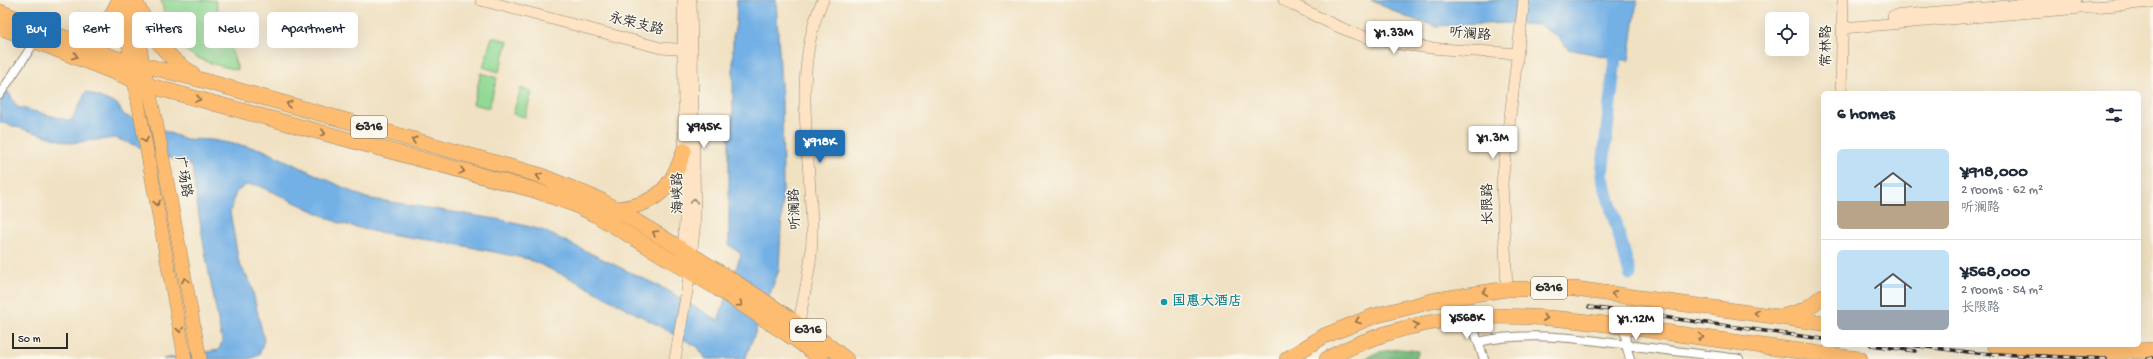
<!DOCTYPE html>
<html lang="en">
<head>
<meta charset="utf-8">
<style>
  :root { --surface:#fff; --page:#f6f6f7; --text:#1f2937; --muted:#747a83; --line:#e0e1e3; --accent:#1f6fb2 }
  body { margin:0; font-family:"Gochi Hand","LXGW WenKai TC",sans-serif; background:var(--page); color:var(--text); height:100vh; display:flex; flex-direction:column; font-size:15px; white-space:nowrap }
  * { box-sizing:border-box; margin:0 }
  p { font-size:13px; color:var(--muted) }
  .icon { flex:none; width:22px; height:22px; fill:none; stroke:currentColor; stroke-width:2; stroke-linecap:round; stroke-linejoin:round }
  .map { position:relative; flex:1; overflow:hidden }
  .side { position:absolute; left:1821px; top:91px; width:320px; height:256px; display:flex; flex-direction:column; background:var(--surface); border-radius:6px; box-shadow:0 4px 16px #0002 }
  .side>* { flex:none }
  .guide { position:absolute; left:12px; top:12px; width:380px; height:36px; display:flex; gap:8px }
  .tools { position:absolute; left:1765px; top:12px; display:grid; gap:8px }
  .tools a { display:grid; place-items:center; width:44px; height:44px; border-radius:6px; background:var(--surface); box-shadow:0 4px 16px #0002; font-size:20px }
  .scale { position:absolute; left:12px; bottom:10px; width:56px; box-sizing:border-box; padding-left:4px; border:2px solid #2b2b2b; border-top:0; font-size:11px; line-height:14px; white-space:nowrap; color:#2b2b2b; -webkit-text-stroke:3px #fbf7ec; paint-order:stroke }
  .price { position:absolute; translate:-50% -34px; padding:0 9px; border-radius:4px; background:#fff; color:#222; font-size:13px; line-height:26px; filter:drop-shadow(0 1px 2px #0008) }
  .price::after { content:''; position:absolute; left:50%; top:24px; width:12px; height:9px; margin-left:-6px; background:inherit; clip-path:polygon(0 0,100% 0,50% 100%) }
  .price.active { background:var(--accent); color:#fff }
  ul { padding:0; list-style:none }
  li { display:flex; align-items:center; gap:12px; height:100px; padding:0 16px }
  li+li { border-top:1px solid var(--line) }
  li span { display:grid; place-items:center; flex:none; width:112px; height:80px; border-radius:6px; color:#555 }
  li>.icon { margin-inline-start:auto }
  span .icon { width:48px; height:48px; fill:#fffc; stroke-width:1 }
  li b { font-size:17px }
  h2 { display:flex; justify-content:space-between; align-items:center; height:48px; padding:0 16px; font-size:17px }
  .chip { padding:0 14px; border-radius:6px; background:var(--surface); box-shadow:0 4px 16px #0002; font-size:14px; line-height:36px }
  .chip.active { background:var(--accent); color:#fff }
  .map>svg:first-child { display:block }
  .green { fill:#91d994; stroke:#5e8260 }
  .forest { fill:#74b97e; stroke:#507254 }
  .water { fill:#73b0e5; stroke:#4f6e88 }
  .lines { fill:none; stroke-linecap:round; stroke-linejoin:round }
  .river { stroke:#73b0e5; stroke-width:13 }
  .street-casing { stroke:#8e8676; stroke-width:10 }
  .secondary-casing { stroke:#8e8676; stroke-width:12 }
  .primary-casing { stroke:#8e8676; stroke-width:14 }
  .highway-casing { stroke:#8e8676; stroke-width:16 }
  .street { stroke:#fff; stroke-width:8 }
  .secondary { stroke:#fee4c5; stroke-width:11 }
  .primary { stroke:#fdbc6f; stroke-width:13 }
  .highway { stroke:#fdbc6f; stroke-width:15 }
  .rail-casing { stroke:#2b2b2b; stroke-width:3.5 }
  .rail { stroke:#fbf7ec; stroke-width:2; stroke-dasharray:6; stroke-linecap:butt }
  .oneway { stroke:#8a6c4a }
  .oneway2 { stroke:#948878 }
  .culture-dot { fill:#0f9aa8; stroke:#fbf7ec; stroke-width:1.5 }
  .labels { text-anchor:middle; dominant-baseline:central; stroke-width:3; stroke-linejoin:round; paint-order:stroke }
  .shield { fill:#fbf7ec; stroke:#696865; stroke-width:1 }
  .shield-label { font-size:13px; font-weight:bold; fill:#2b2b2b }
  .street-label { font-size:14px; fill:#2b2b2b; stroke:#fbf7ec }
  .culture-label { font-size:14px; font-weight:bold; fill:#0d838f; stroke:#fbf7ec; text-anchor:start }
</style>
</head>
<body>
<div class="map">
<svg width="2153" height="359" viewBox="0 0 2153 359">
  <rect width="100%" height="100%" fill="#fbf7ec"/>
  <filter id="ink" filterUnits="userSpaceOnUse"><feTurbulence type="fractalNoise" baseFrequency=".025" numOctaves="2"/><feDisplacementMap in="SourceGraphic" scale="8" xChannelSelector="R" yChannelSelector="G"/><feConvolveMatrix kernelMatrix="1 2 1 2 8 2 1 2 1" color-interpolation-filters="sRGB"/></filter>
  <filter id="wash" filterUnits="userSpaceOnUse"><feTurbulence type="fractalNoise" baseFrequency=".012" numOctaves="4" result="noise"/><feDisplacementMap in="SourceGraphic" scale="16" xChannelSelector="R" yChannelSelector="G"/><feGaussianBlur stdDeviation="0.9" result="paint"/><feColorMatrix in="noise" values="0 0 0 0 0 0 0 0 0 0 0 0 0 0 0 0 0 1.4 0 .05"/><feComposite in="paint" operator="in"/></filter>
  <g filter="url(#wash)">
    <rect width="100%" height="100%" fill="#f0e1c2"/>
    <path class="green" d="M 161,0 L 215,0 L 238,70 C 212,64 182,58 169,30 C 165,21 164,10 161,0 Z
      M 492,37 L 508,41 L 499,72 L 483,67 Z
      M 481,73 L 497,78 L 489,108 L 473,104 Z
      M 521,88 L 532,92 L 525,117 L 513,114 Z"/>
    <path class="forest" d="M 1399,349 L 1419,351 L 1415,359 L 1364,359 L 1378,352 Z"/>
    <path class="water" d="M 737,0 L 776,0 L 782,101 L 783,187 L 779,270 L 745,359 L 706,359 L 698,347 L 570,278 L 528,259 L 460,245 L 371,231 L 339,223 L 258,185 L 246,185 L 236,192 L 230,212 L 239,263 L 251,284 L 264,340 L 259,355 L 250,359 L 163,359 L 219,350 L 222,341 C 211,283 199,225 192,166 L 115,138 L 70,143 L 0,122 L 0,89 L 8,92 L 17,107 L 71,121 L 86,92 L 117,104 L 124,115 L 185,139 L 212,140 L 261,149 L 366,198 L 502,220 L 542,230 L 669,291 L 718,321 L 741,254 L 729,245 L 729,119 L 733,118 L 733,37 L 736,24 Z
      M 1371,0 L 1637,0 L 1629,61 L 1568,49 L 1556,35 L 1539,25 L 1504,23 L 1436,26 L 1406,17 Z"/>
    <g class="lines">
      <path class="river" d="M 1617,41 L 1602,175 L 1630,274"/>
    </g>
  </g>
  <g filter="url(#ink)">
    <g class="lines">
      <defs>
        <path id="street" d="M 0,94 L 36,40
          M 1475,316 L 1475,333 L 1484,359
          M 1625,327 L 1626,345 L 1630,359
          M 1478,342 C 1527,331 1578,338 1627,345 C 1664,350 1702,354 1739,359"/>
        <path id="secondary" d="M 481,0 L 661,48 L 690,50
          M 1284,0 C 1312,14 1342,31 1373,39 C 1420,50 1470,50 1518,54
          M 1893,16 L 2076,0
          M 1842,28 L 2153,2
          M 1841,93 L 1843,0
          M 683,255 L 685,221 L 683,0
          M 1507,289 L 1502,183 L 1524,0
          M 799,323 C 804,293 813,261 812,230 C 811,157 791,68 823,0
          M 675,359 L 688,285 L 695,221 L 691,0"/>
        <path id="primary" d="M 121,0 L 134,80 L 185,359
          M 134,3 L 143,65 L 156,121 L 200,359"/>
        <path id="highway" d="M 134,0 C 149,28 163,57 192,73
          M 0,12 L 112,57 L 205,81 L 539,175 L 602,201 C 685,251 769,300 846,359
          M 0,27 L 147,85 L 534,190 L 576,205 L 596,215 L 717,288 L 798,341 L 822,359
          M 68,39 C 97,32 107,29 119,0
          M 615,209 C 656,206 672,188 684,151
          M 1785,316 L 1805,310 L 1823,296
          M 1995,345 C 2047,351 2101,354 2153,350
          M 1287,359 L 1324,336 L 1374,316 L 1436,300 L 1507,289 L 1575,289 L 1823,323
          M 1327,359 C 1441,297 1548,316 1671,333 C 1734,342 1797,351 1860,359"/>
      </defs>
      <use href="#street" class="street-casing"/>
      <use href="#secondary" class="secondary-casing"/>
      <use href="#primary" class="primary-casing"/>
      <use href="#highway" class="highway-casing"/>
      <use href="#street" class="street"/>
      <use href="#secondary" class="secondary"/>
      <use href="#primary" class="primary"/>
      <use href="#highway" class="highway"/>
      <defs>
        <path id="rail" d="M 1589,307 L 1823,339
          M 1871,345 L 1915,351
          M 1909,345 L 1977,353 L 2106,359
          M 2148,359 L 2153,358"/>
      </defs>
      <use href="#rail" class="rail-casing"/>
      <use href="#rail" class="rail"/>
    </g>
    <defs><path id="oneway-chevron" d="M-2-3.5L2.5 0L-2 3.5" fill="none" stroke-width="1.6" stroke-linecap="round" stroke-linejoin="round"/></defs>
    <g class="oneway">
      <use href="#oneway-chevron" transform="translate(75 56) rotate(22)"/>
      <use href="#oneway-chevron" transform="translate(198 99) rotate(15)"/>
      <use href="#oneway-chevron" transform="translate(289 104) rotate(-164)"/>
      <use href="#oneway-chevron" transform="translate(323 133) rotate(15)"/>
      <use href="#oneway-chevron" transform="translate(145 140) rotate(79)"/>
      <use href="#oneway-chevron" transform="translate(414 140) rotate(-164)"/>
      <use href="#oneway-chevron" transform="translate(462 171) rotate(15)"/>
      <use href="#oneway-chevron" transform="translate(539 176) rotate(-162)"/>
      <use href="#oneway-chevron" transform="translate(157 203) rotate(80)"/>
      <use href="#oneway-chevron" transform="translate(655 233) rotate(-149)"/>
      <use href="#oneway-chevron" transform="translate(185 280) rotate(-101)"/>
      <use href="#oneway-chevron" transform="translate(1485 292) rotate(172)"/>
      <use href="#oneway-chevron" transform="translate(1614 294) rotate(-172)"/>
      <use href="#oneway-chevron" transform="translate(740 304) rotate(34)"/>
      <use href="#oneway-chevron" transform="translate(1757 313) rotate(-172)"/>
      <use href="#oneway-chevron" transform="translate(1545 318) rotate(6)"/>
      <use href="#oneway-chevron" transform="translate(1358 321) rotate(160)"/>
      <use href="#oneway-chevron" transform="translate(1416 325) rotate(-13)"/>
      <use href="#oneway-chevron" transform="translate(180 330) rotate(80)"/>
      <use href="#oneway-chevron" transform="translate(1701 337) rotate(8)"/>
    </g>
    <use class="oneway2" href="#oneway-chevron" transform="translate(694 201) rotate(-91)"/>
  </g>
  <circle class="culture-dot" cx="1164" cy="302" r="4"/>
  <g class="labels">
    <g class="shield">
      <rect x="351" y="116" width="36" height="22" rx="3"/>
      <rect x="1531" y="277" width="36" height="22" rx="3"/>
      <rect x="790" y="319" width="36" height="22" rx="3"/>
    </g>
    <g class="shield-label">
      <text x="369" y="127">G316</text>
      <text x="1549" y="288">G316</text>
      <text x="808" y="330">G316</text>
    </g>
    <g class="street-label">
      <text transform="translate(636 25) rotate(14)">永荣支路</text>
      <text transform="translate(1470 35) rotate(5)">听澜路</text>
      <text transform="translate(1827 46) rotate(-90)">常林路</text>
      <text transform="translate(182 177) rotate(79)">广场路</text>
      <text transform="translate(679 193) rotate(-91)">海峡路</text>
      <text transform="translate(1489 204) rotate(-91)">长限路</text>
      <text transform="translate(796 209) rotate(-93)">听澜路</text>
    </g>
    <g class="culture-label">
      <text x="1172" y="302">国惠大酒店</text>
    </g>
  </g>
</svg>
<div class="tools">
<a><svg class="icon" aria-label="locate" viewBox="0 0 24 24"><circle cx="12" cy="12" r="6"/><path d="M12 2v4M12 18v4M2 12h4M18 12h4"/></svg></a>
</div>
<div class="scale">50 m</div>
<b class="price" style="left:1394px;top:55px">¥1.33M</b>
<b class="price" style="left:704px;top:149px">¥945K</b>
<b class="price" style="left:1493px;top:160px">¥1.3M</b>
<b class="price active" style="left:820px;top:164px">¥918K</b>
<b class="price" style="left:1467px;top:340px">¥568K</b>
<b class="price" style="left:1636px;top:341px">¥1.12M</b>
<div class="guide">
<a class="chip active">Buy</a>
<a class="chip">Rent</a>
<a class="chip">Filters</a>
<a class="chip">New</a>
<a class="chip">Apartment</a>
</div>
<section class="side">
<h2>6 homes<svg class="icon" aria-label="filters" viewBox="0 0 24 24"><path d="M4 7h16M4 17h16"/><circle cx="9" cy="7" r="2"/><circle cx="15" cy="17" r="2"/></svg></h2>
<ul>
<li><span style="background:linear-gradient(#bfe0f5 65%,#b9a48a 0)"><svg class="icon" aria-label="home" viewBox="0 0 24 24"><path d="M3 11l9-7 9 7M6 9v11h12V9"/></svg></span><div><b>¥918,000</b><p>2 rooms · 62 m²</p><p>听澜路</p></div></li>
<li><span style="background:linear-gradient(#bfe0f5 75%,#9aa5b1 0)"><svg class="icon" aria-label="home" viewBox="0 0 24 24"><path d="M3 11l9-7 9 7M6 9v11h12V9"/></svg></span><div><b>¥568,000</b><p>2 rooms · 54 m²</p><p>长限路</p></div></li>
</ul>
</section>
</div>
</body>
</html>
